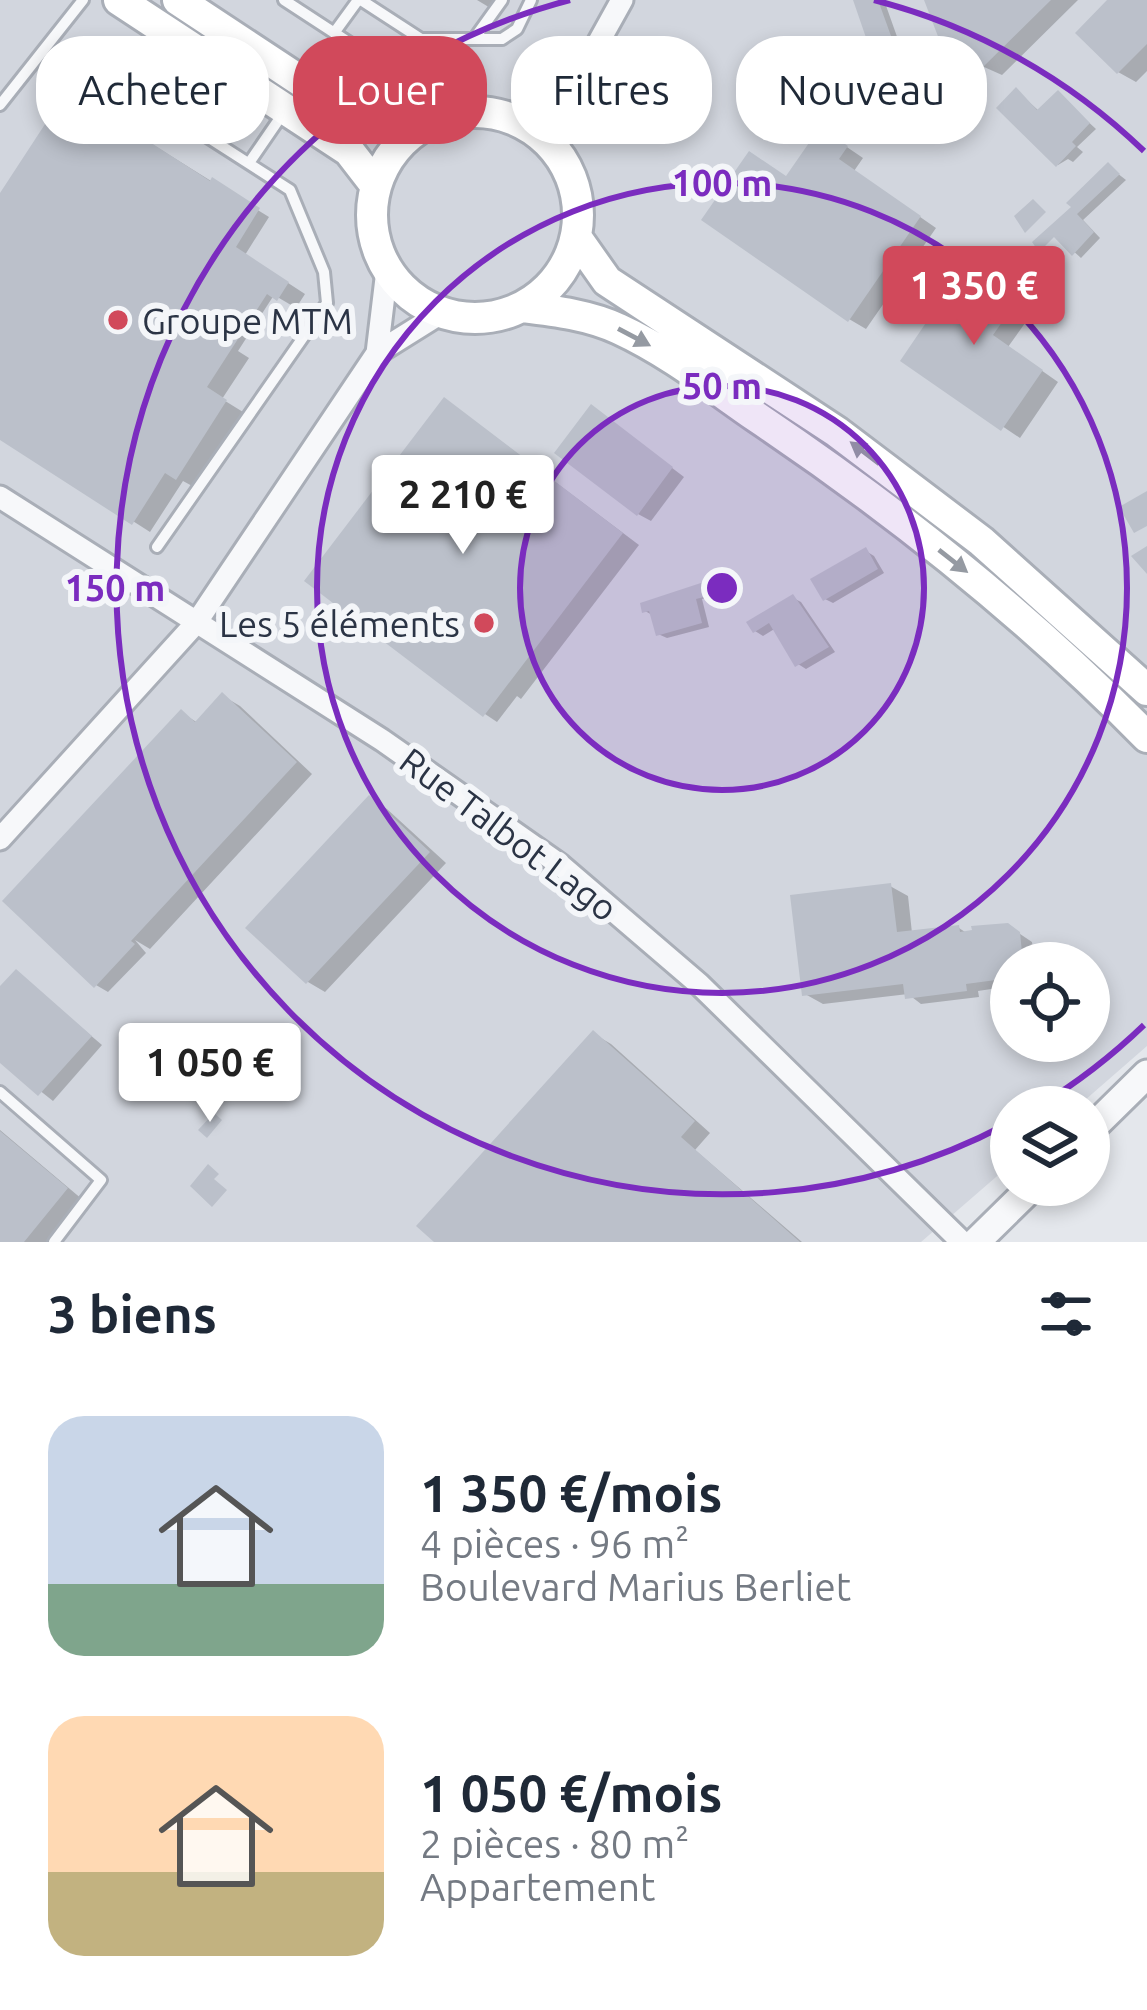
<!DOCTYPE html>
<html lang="fr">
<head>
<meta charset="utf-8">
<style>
  :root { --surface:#fff; --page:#f6f6f7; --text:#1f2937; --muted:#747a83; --accent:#d1495b }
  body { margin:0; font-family:Ubuntu,sans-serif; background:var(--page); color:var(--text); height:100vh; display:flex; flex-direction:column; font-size:45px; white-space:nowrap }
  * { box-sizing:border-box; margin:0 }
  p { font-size:39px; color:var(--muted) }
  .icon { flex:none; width:66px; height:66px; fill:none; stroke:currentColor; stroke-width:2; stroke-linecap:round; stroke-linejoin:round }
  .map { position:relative; height:1242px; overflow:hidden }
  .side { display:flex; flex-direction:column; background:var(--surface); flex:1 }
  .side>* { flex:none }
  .banner { position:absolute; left:36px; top:36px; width:1077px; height:108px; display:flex; gap:24px }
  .buttons { position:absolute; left:990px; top:942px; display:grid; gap:24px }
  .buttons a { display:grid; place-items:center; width:120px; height:120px; border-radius:50%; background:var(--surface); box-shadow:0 6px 18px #0003; font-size:60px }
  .price { position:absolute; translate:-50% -102px; padding:0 27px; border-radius:12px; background:#fff; color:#222; font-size:39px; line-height:78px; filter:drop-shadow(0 3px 6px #0008) }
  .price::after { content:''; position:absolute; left:50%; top:72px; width:36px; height:27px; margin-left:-18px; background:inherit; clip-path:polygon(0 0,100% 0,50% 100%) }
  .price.selected { background:var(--accent); color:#fff }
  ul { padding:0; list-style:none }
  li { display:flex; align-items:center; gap:36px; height:300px; padding:0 48px }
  li span { display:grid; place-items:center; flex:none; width:336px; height:240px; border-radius:36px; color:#555 }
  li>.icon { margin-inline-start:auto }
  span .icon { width:144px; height:144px; fill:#fffc; stroke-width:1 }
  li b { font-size:51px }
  h2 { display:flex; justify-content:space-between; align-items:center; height:144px; padding:0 48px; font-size:51px }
  .chip { padding:0 42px; border-radius:48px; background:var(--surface); box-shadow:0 6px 18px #0003; font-size:42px; line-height:108px }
  .chip.selected { background:var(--accent); color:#fff }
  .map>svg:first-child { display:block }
  .built { fill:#d2d6de; fill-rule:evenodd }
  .shadow { fill:#0003 }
  .building { fill:#bbc0ca }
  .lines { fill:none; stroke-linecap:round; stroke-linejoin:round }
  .service-casing { stroke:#a9aeb7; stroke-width:16 }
  .minor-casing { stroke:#a9aeb7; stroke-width:27 }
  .tertiary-casing { stroke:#a9aeb7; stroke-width:33 }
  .secondary-casing { stroke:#a9aeb7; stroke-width:36 }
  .service { stroke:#f7f8fa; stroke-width:10 }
  .minor { stroke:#f7f8fa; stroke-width:21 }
  .tertiary { stroke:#f7f8fa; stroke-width:27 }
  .secondary { stroke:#fff; stroke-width:30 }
  .oneway { fill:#959aa2 }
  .ring { fill:none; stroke:#7b2cbf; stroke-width:6 }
  .poi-dot { fill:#d1495b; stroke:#f4f6f9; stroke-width:4.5 }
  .labels { text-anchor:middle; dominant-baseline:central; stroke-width:12; stroke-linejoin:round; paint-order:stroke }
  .poi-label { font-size:36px; fill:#2b3445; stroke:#f4f6f9; text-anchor:start }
  .street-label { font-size:36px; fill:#2b3445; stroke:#f4f6f9 }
  .centre { fill:#7b2cbf; stroke:#f4f6f9; stroke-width:6 }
  .ring-label { font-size:36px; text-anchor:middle; font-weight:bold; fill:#7b2cbf; stroke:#f4f6f9; stroke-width:12; stroke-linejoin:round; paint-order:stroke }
</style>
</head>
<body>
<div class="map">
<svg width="1147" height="1242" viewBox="0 0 1147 1242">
  <rect width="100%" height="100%" fill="#e4e7ec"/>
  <path class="built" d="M 0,0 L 1147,0 L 1147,1046 L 1077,1107 L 1011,1107 L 1011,1164 L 921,1242 L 0,1242 ZM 1011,963 L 1089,963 L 1089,1041 L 1011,1041 Z"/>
  <path class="shadow" d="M 477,0 L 498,0 L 492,9 Z
    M 856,0 L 884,0 L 906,62 L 883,70 L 875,65 L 876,57 Z
    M 926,0 L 1078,0 L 1002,75 L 946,50 Z
    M 1112,0 L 1147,0 L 1147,71 L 1136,82 L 1118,72 Z
    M 1017,91 L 1039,111 L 1058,94 L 1096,129 L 1077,147 L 1083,152 L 1073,162 L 1068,159 L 1058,165 Z
    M 86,103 L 269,217 L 245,255 L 305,294 L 296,308 L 274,295 L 238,351 L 249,358 L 222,399 L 243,412 L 194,487 L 183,481 L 150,532 L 0,436 L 0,199 Z
    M 838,141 L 863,158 L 854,171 L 936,228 L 866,329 L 849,319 L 788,179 Z
    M 1108,166 L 1126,180 L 1083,220 L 1100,238 L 1081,258 L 1058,237 Z
    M 988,272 L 1030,301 L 1035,309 L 1008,347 L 1058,382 L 1020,438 L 904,360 Z
    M 458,409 L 639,545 L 521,699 L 517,696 L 497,722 L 485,714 Z
    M 604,416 L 684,477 L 651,521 L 638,514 Z
    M 866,551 L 874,556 L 884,573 L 833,603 L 825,599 Z
    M 709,583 L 717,595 L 702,599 L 709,627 L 667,638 L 658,634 L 654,616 L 645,611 Z
    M 793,598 L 801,602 L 835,652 L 806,669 L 798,664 L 776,628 L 763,636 L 755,631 Z
    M 223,696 L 240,706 L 312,774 L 150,949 L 135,940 L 146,953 L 108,992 L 96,985 L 182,713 L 198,723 Z
    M 370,799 L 387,809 L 446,863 L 325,992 L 308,982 L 250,928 Z
    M 890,886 L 908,896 L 912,933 L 959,928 L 968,934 L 1008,926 L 1032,942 L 1035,963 L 1011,963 L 1011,986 L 978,991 L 979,997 L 921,1004 L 908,994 L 823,1004 L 805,994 Z
    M 16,972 L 102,1045 L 53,1101 L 0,1059 L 0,991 Z
    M 594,1034 L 611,1044 L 710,1133 L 695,1150 L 802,1242 L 438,1242 Z
    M 0,1130 L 83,1200 L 49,1242 L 0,1242 Z"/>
  <path class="building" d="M 853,0 L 878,0 L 899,58 L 872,67 L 868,56 L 872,55 Z
    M 924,0 L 1051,0 L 983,67 L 944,52 Z
    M 1107,0 L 1147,0 L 1147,44 L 1117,74 L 1075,33 Z
    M 1016,87 L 1037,110 L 1058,90 L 1090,123 L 1072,142 L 1076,146 L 1056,167 L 996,108 Z
    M 68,89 L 210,181 L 212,177 L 260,208 L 236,247 L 289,282 L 277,301 L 267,294 L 207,387 L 227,400 L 176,480 L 165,473 L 132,525 L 0,440 L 0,193 Z
    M 820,127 L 848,146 L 839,159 L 921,216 L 848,322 L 701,220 L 749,151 L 786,176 Z
    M 1108,162 L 1120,174 L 1077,214 L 1094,232 L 1072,256 L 1054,237 L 1039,252 L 1032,242 L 1071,207 L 1066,203 Z
    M 1033,199 L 1046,212 L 1025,233 L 1014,216 Z
    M 970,258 L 1013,288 L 1019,298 L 993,335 L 1043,370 L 1001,431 L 900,361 Z
    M 444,397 L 623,533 L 483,717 L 304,581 Z
    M 591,404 L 673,467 L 637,516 L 554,453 Z
    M 1147,491 L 1147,526 L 1134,533 L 1119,507 Z
    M 1147,546 L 1147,574 L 1131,556 Z
    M 866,547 L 878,569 L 823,601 L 810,579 Z
    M 710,580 L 716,594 L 696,599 L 702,623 L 656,636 L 649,611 L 642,613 L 640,603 Z
    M 793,594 L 829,647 L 795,667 L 769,623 L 753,633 L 746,622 Z
    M 222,692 L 297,762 L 131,941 L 135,944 L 94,988 L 2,901 L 181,709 L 195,722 Z
    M 369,795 L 430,852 L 306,984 L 245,928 Z
    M 891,883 L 897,932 L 959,925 L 960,932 L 972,930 L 971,926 L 1008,923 L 1020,932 L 1023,963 L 1011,963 L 1011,978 L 966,984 L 967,991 L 905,999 L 903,984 L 802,996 L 790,895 Z
    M 16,969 L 92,1036 L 38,1096 L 0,1063 L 0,986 Z
    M 593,1030 L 695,1121 L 681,1137 L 800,1242 L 434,1242 L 416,1226 Z
    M 214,1113 L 222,1120 L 207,1138 L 198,1130 Z
    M 0,1131 L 68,1188 L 24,1242 L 0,1242 Z
    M 208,1164 L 219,1174 L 214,1179 L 227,1190 L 212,1207 L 190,1186 Z"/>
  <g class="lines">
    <defs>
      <path id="service" d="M 284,0 L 428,94 L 472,112
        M 361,0 L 421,39 L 502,39 L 517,29 L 531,0
        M 334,33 L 358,0
        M 474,39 L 502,0
        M 89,61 L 290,190 L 324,272 L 327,303 L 157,547
        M 0,105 L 83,0
        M 249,163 L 284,112
        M 0,1092 L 101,1180 L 54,1242"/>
      <path id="minor" d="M 513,119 L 552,93 L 587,58
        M 556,150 L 592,54 L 622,0
        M 377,353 L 387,270
        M 0,497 L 382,740 L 559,864 L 699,984 L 962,1242
        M 0,839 L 196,623 L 377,353 L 441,313"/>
      <path id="tertiary" d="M 1089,1131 L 1147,1074
        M 976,1242 L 1034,1185"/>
      <path id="secondary" d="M 119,0 L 349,151 L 376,186
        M 178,0 L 319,93 L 370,115 L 425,124
        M372 215a103 103 0 1 1 206 0a103 103 0 1 1-206 0Z
        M 576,237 L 607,281 L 837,432 L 981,541 L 1147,690
        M 522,307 C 555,311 589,315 619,329 C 669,352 713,387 758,418 C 898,512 1029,617 1147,737"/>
    </defs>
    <use href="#service" class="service-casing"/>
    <use href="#minor" class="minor-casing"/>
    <use href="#tertiary" class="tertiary-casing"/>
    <use href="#secondary" class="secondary-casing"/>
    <use href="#service" class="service"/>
    <use href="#minor" class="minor"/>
    <use href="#tertiary" class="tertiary"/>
    <use href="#secondary" class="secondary"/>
  </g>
  <defs><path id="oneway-solid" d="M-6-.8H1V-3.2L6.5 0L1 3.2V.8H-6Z" transform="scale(3)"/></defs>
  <g class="oneway">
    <use href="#oneway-solid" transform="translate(634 337) rotate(28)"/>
    <use href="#oneway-solid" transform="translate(865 453) rotate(-143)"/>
    <use href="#oneway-solid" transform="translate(953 561) rotate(38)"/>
  </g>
  <circle cx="722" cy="588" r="202" fill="#7b2cbf" fill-opacity=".12"/>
  <g class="ring">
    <circle cx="722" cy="588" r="202"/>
    <circle cx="722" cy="588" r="405"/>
    <path d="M1144 1025A607 607 0 0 1 1039 1106M1007 1124A607 607 0 1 1 570 0M874 0A607 607 0 0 1 1144 151"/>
  </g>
  <g class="poi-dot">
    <circle cx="118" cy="320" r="12"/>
    <circle cx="484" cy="623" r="12"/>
  </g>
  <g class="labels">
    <g class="poi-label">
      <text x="142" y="320">Groupe MTM</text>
      <text x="460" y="623" text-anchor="end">Les 5 éléments</text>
    </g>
    <g class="street-label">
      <text transform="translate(509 834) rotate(37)">Rue Talbot Lago</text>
    </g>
  </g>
  <circle cx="722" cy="588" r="18" class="centre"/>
  <g class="ring-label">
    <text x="722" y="196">100 m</text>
    <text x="722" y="399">50 m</text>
    <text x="115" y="601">150 m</text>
  </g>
</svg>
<div class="buttons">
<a><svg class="icon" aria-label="locate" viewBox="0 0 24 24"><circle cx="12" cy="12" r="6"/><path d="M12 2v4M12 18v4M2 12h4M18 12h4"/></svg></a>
<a><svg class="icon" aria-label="layers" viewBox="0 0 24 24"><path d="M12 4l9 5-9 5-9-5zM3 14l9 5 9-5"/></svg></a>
</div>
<b class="price selected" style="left:974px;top:348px">1 350 €</b>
<b class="price" style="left:463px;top:557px">2 210 €</b>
<b class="price" style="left:210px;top:1125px">1 050 €</b>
<div class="banner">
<a class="chip">Acheter</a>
<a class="chip selected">Louer</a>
<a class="chip">Filtres</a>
<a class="chip">Nouveau</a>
</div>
</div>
<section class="side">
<h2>3 biens<svg class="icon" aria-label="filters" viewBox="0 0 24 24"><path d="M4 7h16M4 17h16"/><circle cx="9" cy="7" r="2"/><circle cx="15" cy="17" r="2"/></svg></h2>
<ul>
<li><span style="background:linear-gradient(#c9d6e8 70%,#7fa58c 0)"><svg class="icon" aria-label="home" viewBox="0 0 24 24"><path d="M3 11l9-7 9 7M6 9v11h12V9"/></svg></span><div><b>1 350 €/mois</b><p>4 pièces · 96 m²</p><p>Boulevard Marius Berliet</p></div></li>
<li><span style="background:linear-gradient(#ffd9b3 65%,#c2b280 0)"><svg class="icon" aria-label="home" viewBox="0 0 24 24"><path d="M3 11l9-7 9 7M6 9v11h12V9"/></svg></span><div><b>1 050 €/mois</b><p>2 pièces · 80 m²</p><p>Appartement</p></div></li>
</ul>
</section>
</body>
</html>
